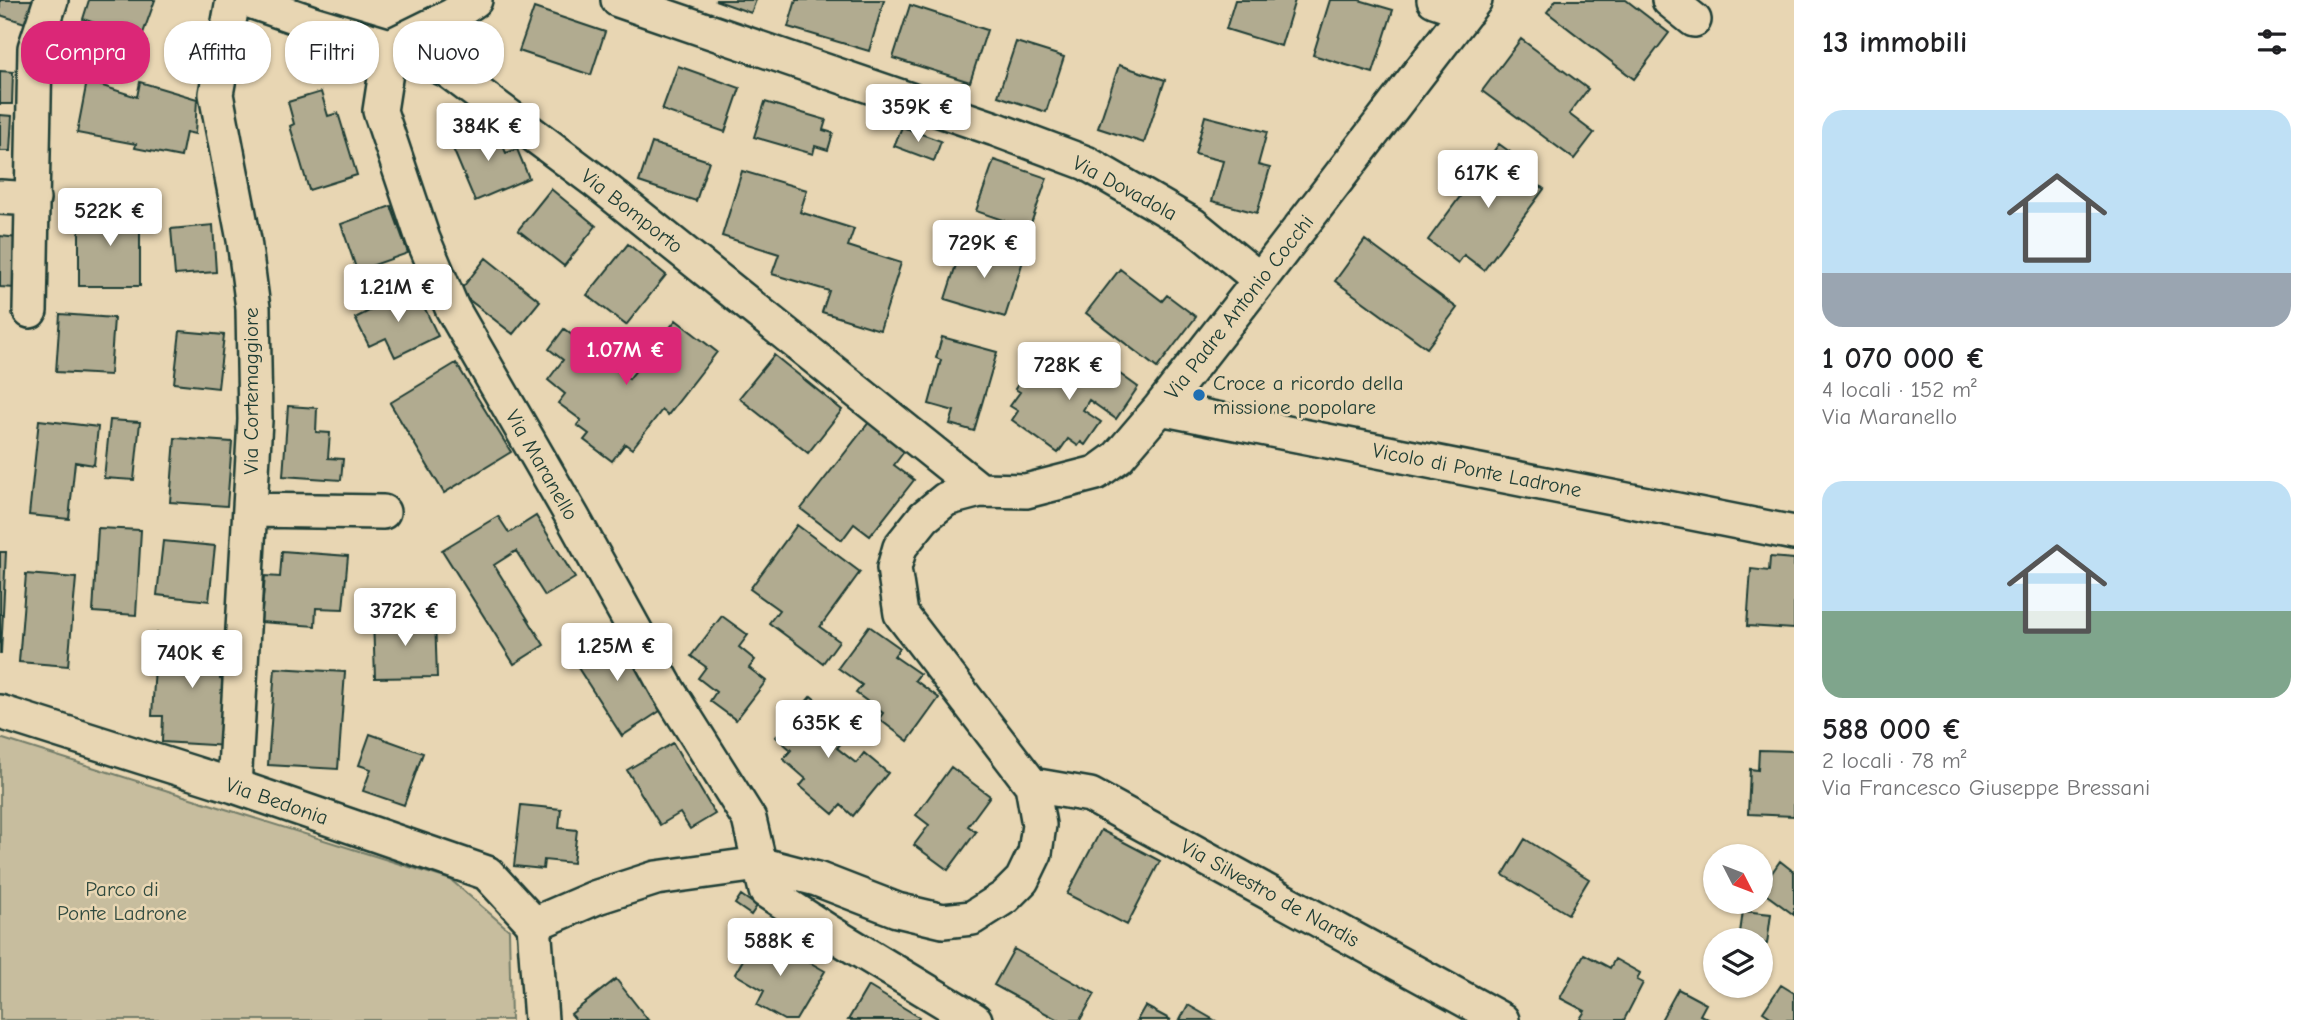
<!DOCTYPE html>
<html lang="it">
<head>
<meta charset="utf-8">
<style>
  :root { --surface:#fff; --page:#f2f2f2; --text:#202124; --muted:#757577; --accent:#db2777 }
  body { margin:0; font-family:"Comic Neue",sans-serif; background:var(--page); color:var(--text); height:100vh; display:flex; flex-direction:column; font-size:26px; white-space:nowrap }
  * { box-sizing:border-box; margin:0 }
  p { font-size:23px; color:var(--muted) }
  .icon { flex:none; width:38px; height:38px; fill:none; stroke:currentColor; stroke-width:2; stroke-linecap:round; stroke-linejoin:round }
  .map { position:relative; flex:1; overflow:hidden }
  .drawer { display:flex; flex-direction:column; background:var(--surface); width:525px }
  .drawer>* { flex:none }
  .hud { position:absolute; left:21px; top:21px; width:665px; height:63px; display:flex; gap:14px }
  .needle { width:46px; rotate:132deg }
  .controls { position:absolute; left:1703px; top:844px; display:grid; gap:14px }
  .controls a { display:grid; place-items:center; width:70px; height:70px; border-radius:50%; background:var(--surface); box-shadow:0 2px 5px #0004; font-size:35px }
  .price { position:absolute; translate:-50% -60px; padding:0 16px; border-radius:7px; background:#fff; color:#222; font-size:23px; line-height:46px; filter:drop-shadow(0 2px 4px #0008) }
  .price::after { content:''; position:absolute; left:50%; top:42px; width:21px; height:16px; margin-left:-10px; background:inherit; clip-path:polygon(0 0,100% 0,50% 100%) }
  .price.selected { background:var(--accent); color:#fff }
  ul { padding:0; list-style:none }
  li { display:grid; align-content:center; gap:14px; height:371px; padding:0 28px }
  li span { display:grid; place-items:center; height:217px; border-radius:21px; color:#555 }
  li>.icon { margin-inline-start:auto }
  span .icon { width:126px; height:126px; fill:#fffc; stroke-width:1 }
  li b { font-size:30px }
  h2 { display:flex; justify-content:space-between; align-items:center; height:84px; padding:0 28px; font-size:30px }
  .chip { padding:0 24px; border-radius:28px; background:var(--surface); box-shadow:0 2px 5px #0004; font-size:24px; line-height:63px }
  .chip.selected { background:var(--accent); color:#fff }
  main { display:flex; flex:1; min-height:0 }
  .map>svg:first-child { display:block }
  .green { fill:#c7bd9e; stroke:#737d69; stroke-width:2 }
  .building { fill:#b1ab90; stroke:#1f3d34; stroke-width:2 }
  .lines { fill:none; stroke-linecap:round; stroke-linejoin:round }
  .minor-casing { stroke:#1f3d34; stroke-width:38 }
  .minor { stroke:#e8d6b3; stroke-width:33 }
  .poi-dot { fill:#1f6fb2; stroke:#e8d6b3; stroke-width:2.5 }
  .labels { text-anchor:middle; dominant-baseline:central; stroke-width:5; stroke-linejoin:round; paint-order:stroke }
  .street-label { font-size:21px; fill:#1f3d34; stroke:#e8d6b3 }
  .poi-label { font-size:21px; fill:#1f3d34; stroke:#e8d6b3; text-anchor:start }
  .park-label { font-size:21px; fill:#304a3f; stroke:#e8d6b3 }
</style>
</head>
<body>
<main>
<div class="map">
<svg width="1794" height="1020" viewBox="0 0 1794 1020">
  <rect width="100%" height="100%" fill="#e8d6b3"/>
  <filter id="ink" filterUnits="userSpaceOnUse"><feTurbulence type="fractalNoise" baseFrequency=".0143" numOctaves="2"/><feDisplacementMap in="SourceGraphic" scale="14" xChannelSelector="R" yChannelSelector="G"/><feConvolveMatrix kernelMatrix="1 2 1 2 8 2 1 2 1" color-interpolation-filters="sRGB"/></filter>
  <g filter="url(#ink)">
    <path class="green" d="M 0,738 L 451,880 L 509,930 L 511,1020 L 0,1020 Z"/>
    <path class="building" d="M 0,0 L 36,0 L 28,24 L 0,15 Z
      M 89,0 L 155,0 L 141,39 L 83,19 Z
      M 715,0 L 756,0 L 751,13 Z
      M 796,0 L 884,0 L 869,51 L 788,27 Z
      M 1235,0 L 1295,0 L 1281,46 L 1226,29 Z
      M 1330,0 L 1359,0 L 1393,10 L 1373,73 L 1313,55 Z
      M 1556,0 L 1626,0 L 1669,33 L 1634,79 L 1547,12 Z
      M 910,5 L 987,30 L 970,82 L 893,58 Z
      M 534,8 L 605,32 L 591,75 L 519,51 Z
      M 1521,39 L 1588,89 L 1569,114 L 1594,133 L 1574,159 L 1482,91 Z
      M 1016,42 L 1064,57 L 1046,112 L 998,96 Z
      M 1119,65 L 1165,80 L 1144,143 L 1098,128 Z
      M 678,66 L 740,88 L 725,132 L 662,110 Z
      M 0,71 L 13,72 L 12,104 L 0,104 Z
      M 87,81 L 137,97 L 140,82 L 197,99 L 195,134 L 186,132 L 181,157 L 135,148 L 136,144 L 77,133 Z
      M 321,92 L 328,116 L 338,113 L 357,175 L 309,190 L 290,126 L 294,124 L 288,102 Z
      M 765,102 L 826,120 L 823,130 L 833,133 L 828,150 L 815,146 L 813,154 L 754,137 Z
      M 0,115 L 12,116 L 10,151 L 0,151 Z
      M 1205,116 L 1267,132 L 1258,165 L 1270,168 L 1257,213 L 1212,201 L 1223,161 L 1195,154 Z
      M 494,125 L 506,153 L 517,149 L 529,178 L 475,201 L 451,144 Z
      M 902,127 L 941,141 L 934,161 L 894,146 Z
      M 652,143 L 709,161 L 696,201 L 639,182 Z
      M 1499,144 L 1531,167 L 1525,175 L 1544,189 L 1484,270 L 1464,255 L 1458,263 L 1428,240 Z
      M 994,160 L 1047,178 L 1029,229 L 976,211 Z
      M 742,171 L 807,190 L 800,212 L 854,229 L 848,246 L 901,263 L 880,330 L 822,312 L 829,291 L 772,274 L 779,254 L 722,236 Z
      M 551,189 L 596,226 L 564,266 L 518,230 Z
      M 391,206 L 408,253 L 357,271 L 341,224 Z
      M 79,211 L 140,211 L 140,286 L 79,286 Z
      M 213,225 L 216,272 L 175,275 L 171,229 Z
      M 0,236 L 18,238 L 15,288 L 0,287 Z
      M 1365,240 L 1457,308 L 1427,348 L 1335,281 Z
      M 963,243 L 1023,261 L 1005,317 L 945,299 Z
      M 628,244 L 666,275 L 626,325 L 587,295 Z
      M 486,258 L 540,301 L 513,334 L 459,292 Z
      M 1120,269 L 1162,301 L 1167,295 L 1196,317 L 1157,368 L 1086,313 Z
      M 415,288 L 438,336 L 395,357 L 386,338 L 369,346 L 355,318 Z
      M 60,314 L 114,318 L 110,375 L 56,372 Z
      M 676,320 L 717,352 L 668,415 L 662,410 L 632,449 L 625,444 L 612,461 L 584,440 L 589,434 L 577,425 L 581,420 L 558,403 L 565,394 L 548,380 L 563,360 L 549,349 L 564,329 L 629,379 Z
      M 180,331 L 224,335 L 218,388 L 174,383 Z
      M 942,337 L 997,352 L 974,431 L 950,424 L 954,411 L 929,404 L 941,360 L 936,358 Z
      M 1092,354 L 1138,387 L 1116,419 L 1089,400 L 1083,410 L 1101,422 L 1085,445 L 1081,442 L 1078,446 L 1068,439 L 1058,453 L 1012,420 L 1018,411 L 1010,406 L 1020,392 L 1015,389 L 1034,361 L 1070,386 Z
      M 774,355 L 842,410 L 808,453 L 739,398 Z
      M 456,363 L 511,452 L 444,493 L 390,403 Z
      M 288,406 L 317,408 L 316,432 L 330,433 L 328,458 L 343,459 L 341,480 L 283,476 Z
      M 39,420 L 98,427 L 94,465 L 75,462 L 69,519 L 29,515 Z
      M 110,420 L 140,422 L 134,480 L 104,478 Z
      M 870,421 L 906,449 L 894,465 L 914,480 L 870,536 L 854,524 L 842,540 L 801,509 Z
      M 175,438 L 232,442 L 227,506 L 170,502 Z
      M 498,516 L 509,533 L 536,516 L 575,578 L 545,596 L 516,551 L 494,565 L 544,645 L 514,664 L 442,550 Z
      M 797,525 L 860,572 L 820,627 L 839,641 L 823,663 L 769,623 L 779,610 L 750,589 Z
      M 98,528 L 141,530 L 136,615 L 93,612 Z
      M 163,541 L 215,546 L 209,601 L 157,595 Z
      M 282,551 L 348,556 L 343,609 L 316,608 L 315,626 L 261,622 L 265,576 L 280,577 Z
      M 0,552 L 6,552 L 1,653 L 0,653 Z
      M 1770,557 L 1794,559 L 1794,629 L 1747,626 L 1751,569 L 1769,571 Z
      M 26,574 L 76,578 L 68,666 L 19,662 Z
      M 722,616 L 748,635 L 739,647 L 755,660 L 749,668 L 766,681 L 736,720 L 710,701 L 716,692 L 698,678 L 706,667 L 691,656 Z
      M 435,618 L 437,677 L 375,678 L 373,619 Z
      M 869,626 L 900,648 L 894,656 L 920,674 L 915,680 L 939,698 L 908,741 L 879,719 L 883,713 L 856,693 L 862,685 L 838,668 Z
      M 611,630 L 663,709 L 622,736 L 571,657 Z
      M 157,633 L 222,636 L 220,679 L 232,680 L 228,746 L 162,742 L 163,716 L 152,716 Z
      M 275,668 L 345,672 L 338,769 L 268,765 Z
      M 811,696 L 836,717 L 832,722 L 848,735 L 837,748 L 856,763 L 864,753 L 888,773 L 853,816 L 841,805 L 833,814 L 800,786 L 806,779 L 783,759 L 791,750 L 776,737 Z
      M 370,734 L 423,753 L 404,805 L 363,791 L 371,769 L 359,765 Z
      M 673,743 L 715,814 L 690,829 L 680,813 L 660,825 L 627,770 Z
      M 1759,750 L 1794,751 L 1794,816 L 1748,814 L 1750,769 L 1758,770 Z
      M 951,767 L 990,796 L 968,826 L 976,832 L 948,870 L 914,845 L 929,825 L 916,815 Z
      M 521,805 L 561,809 L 559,828 L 577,830 L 573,863 L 544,860 L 543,869 L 514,866 Z
      M 1101,830 L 1160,861 L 1127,925 L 1067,894 Z
      M 1525,839 L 1589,879 L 1568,914 L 1503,875 Z
      M 1780,861 L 1794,872 L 1794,915 L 1760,890 Z
      M 741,895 L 757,906 L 751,915 L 735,904 Z
      M 1743,911 L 1771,914 L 1767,944 L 1760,943 L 1760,940 L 1739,940 Z
      M 758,933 L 825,971 L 796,1020 L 784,1020 L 757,1005 L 764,991 L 735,974 Z
      M 1014,949 L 1095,994 L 1080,1020 L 1058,1020 L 994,985 Z
      M 1584,954 L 1610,968 L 1615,959 L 1640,973 L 1637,980 L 1643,983 L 1624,1020 L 1583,1020 L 1580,1019 L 1585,1011 L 1560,998 Z
      M 616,979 L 648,1020 L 576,1020 L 571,1014 Z
      M 1781,985 L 1794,993 L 1794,1020 L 1775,1020 L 1763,1012 Z
      M 868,986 L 919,1017 L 917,1020 L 848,1020 Z
      M 1678,989 L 1706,1004 L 1700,1015 L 1710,1020 L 1661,1020 Z
      M 1188,1005 L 1214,1020 L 1180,1020 Z
      M 1145,1006 L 1171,1020 L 1137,1020 Z"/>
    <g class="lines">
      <defs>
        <path id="minor" d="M 233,0 L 216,94 L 244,240 L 253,308 L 255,420 L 234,786
          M 247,0 L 313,23 L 390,46 L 447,70 L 594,180 L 980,490
          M 475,0 L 453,15 L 390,46 L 380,111 L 423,239 L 452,308 L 573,518 L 668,690 L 749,819 L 766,891 L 826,930 L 975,1020
          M 618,0 L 995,129 L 1086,163 L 1193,225 L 1260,280
          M 1434,0 L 1467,11
          M 1669,0 L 1694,20
          M 0,197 L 33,199
          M 30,311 L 35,48 L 51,0
          M 1160,408 L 1794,533
          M 250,510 L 383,512
          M 0,712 L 234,786 L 487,873 L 534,924
          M 1032,785 L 1090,795 L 1502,1020
          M 541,1020 L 534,924 L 597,897 L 656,878 L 759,864 L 817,879 L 897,910 L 943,921 L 972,918 L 1005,897 L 1022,880 L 1035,853 L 1039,825 L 1032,785 L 901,614 L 894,568 L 900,547 L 924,517 L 946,499 L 980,490 L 1026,491 L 1096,473 L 1118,457 L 1160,408 L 1260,280 L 1475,0"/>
      </defs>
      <use href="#minor" class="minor-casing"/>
      <use href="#minor" class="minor"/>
    </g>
  </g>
  <circle class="poi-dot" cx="1199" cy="395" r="7"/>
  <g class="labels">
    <g class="street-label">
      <text transform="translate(1125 188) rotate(28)">Via Dovadola</text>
      <text transform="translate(632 211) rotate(38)">Via Bomporto</text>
      <text transform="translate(1239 307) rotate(-52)">Via Padre Antonio Cocchi</text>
      <text transform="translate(251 391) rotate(-90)">Via Cortemaggiore</text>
      <text transform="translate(542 465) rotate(60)">Via Maranello</text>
      <text transform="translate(1477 470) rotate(11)">Vicolo di Ponte Ladrone</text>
      <text transform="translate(277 801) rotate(19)">Via Bedonia</text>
      <text transform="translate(1270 893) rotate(29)">Via Silvestro de Nardis</text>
    </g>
    <g class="poi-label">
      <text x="1213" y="383">Croce a ricordo della<tspan x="1213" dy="24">missione popolare</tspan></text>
    </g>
    <g class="park-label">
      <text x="122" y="889">Parco di<tspan x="122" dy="24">Ponte Ladrone</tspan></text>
    </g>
  </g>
</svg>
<div class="controls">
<a><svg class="needle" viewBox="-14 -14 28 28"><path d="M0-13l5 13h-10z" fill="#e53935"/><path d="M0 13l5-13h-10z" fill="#757577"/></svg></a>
<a><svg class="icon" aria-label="layers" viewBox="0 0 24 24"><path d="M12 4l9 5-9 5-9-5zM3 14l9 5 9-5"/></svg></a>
</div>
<b class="price" style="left:918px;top:144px">359K €</b>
<b class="price" style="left:488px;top:163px">384K €</b>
<b class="price" style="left:1488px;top:210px">617K €</b>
<b class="price" style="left:110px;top:248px">522K €</b>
<b class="price" style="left:984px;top:280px">729K €</b>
<b class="price" style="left:398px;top:324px">1.21M €</b>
<b class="price selected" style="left:626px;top:387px">1.07M €</b>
<b class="price" style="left:1069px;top:402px">728K €</b>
<b class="price" style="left:405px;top:648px">372K €</b>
<b class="price" style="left:617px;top:683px">1.25M €</b>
<b class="price" style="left:192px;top:690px">740K €</b>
<b class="price" style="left:828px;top:760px">635K €</b>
<b class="price" style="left:780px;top:978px">588K €</b>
<div class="hud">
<a class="chip selected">Compra</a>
<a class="chip">Affitta</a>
<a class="chip">Filtri</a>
<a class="chip">Nuovo</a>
</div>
</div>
<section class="drawer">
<h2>13 immobili<svg class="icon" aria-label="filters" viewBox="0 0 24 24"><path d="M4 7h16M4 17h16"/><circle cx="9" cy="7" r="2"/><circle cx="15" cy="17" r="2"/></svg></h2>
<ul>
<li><span style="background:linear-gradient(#bfe0f5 75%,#9aa5b1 0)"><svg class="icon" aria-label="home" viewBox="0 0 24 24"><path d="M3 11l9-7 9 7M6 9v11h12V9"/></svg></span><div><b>1 070 000 €</b><p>4 locali · 152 m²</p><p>Via Maranello</p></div></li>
<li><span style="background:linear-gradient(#bfe0f5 60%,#7fa58c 0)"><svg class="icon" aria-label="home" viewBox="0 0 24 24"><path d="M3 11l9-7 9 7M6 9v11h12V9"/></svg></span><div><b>588 000 €</b><p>2 locali · 78 m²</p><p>Via Francesco Giuseppe Bressani</p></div></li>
</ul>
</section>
</main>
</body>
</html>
